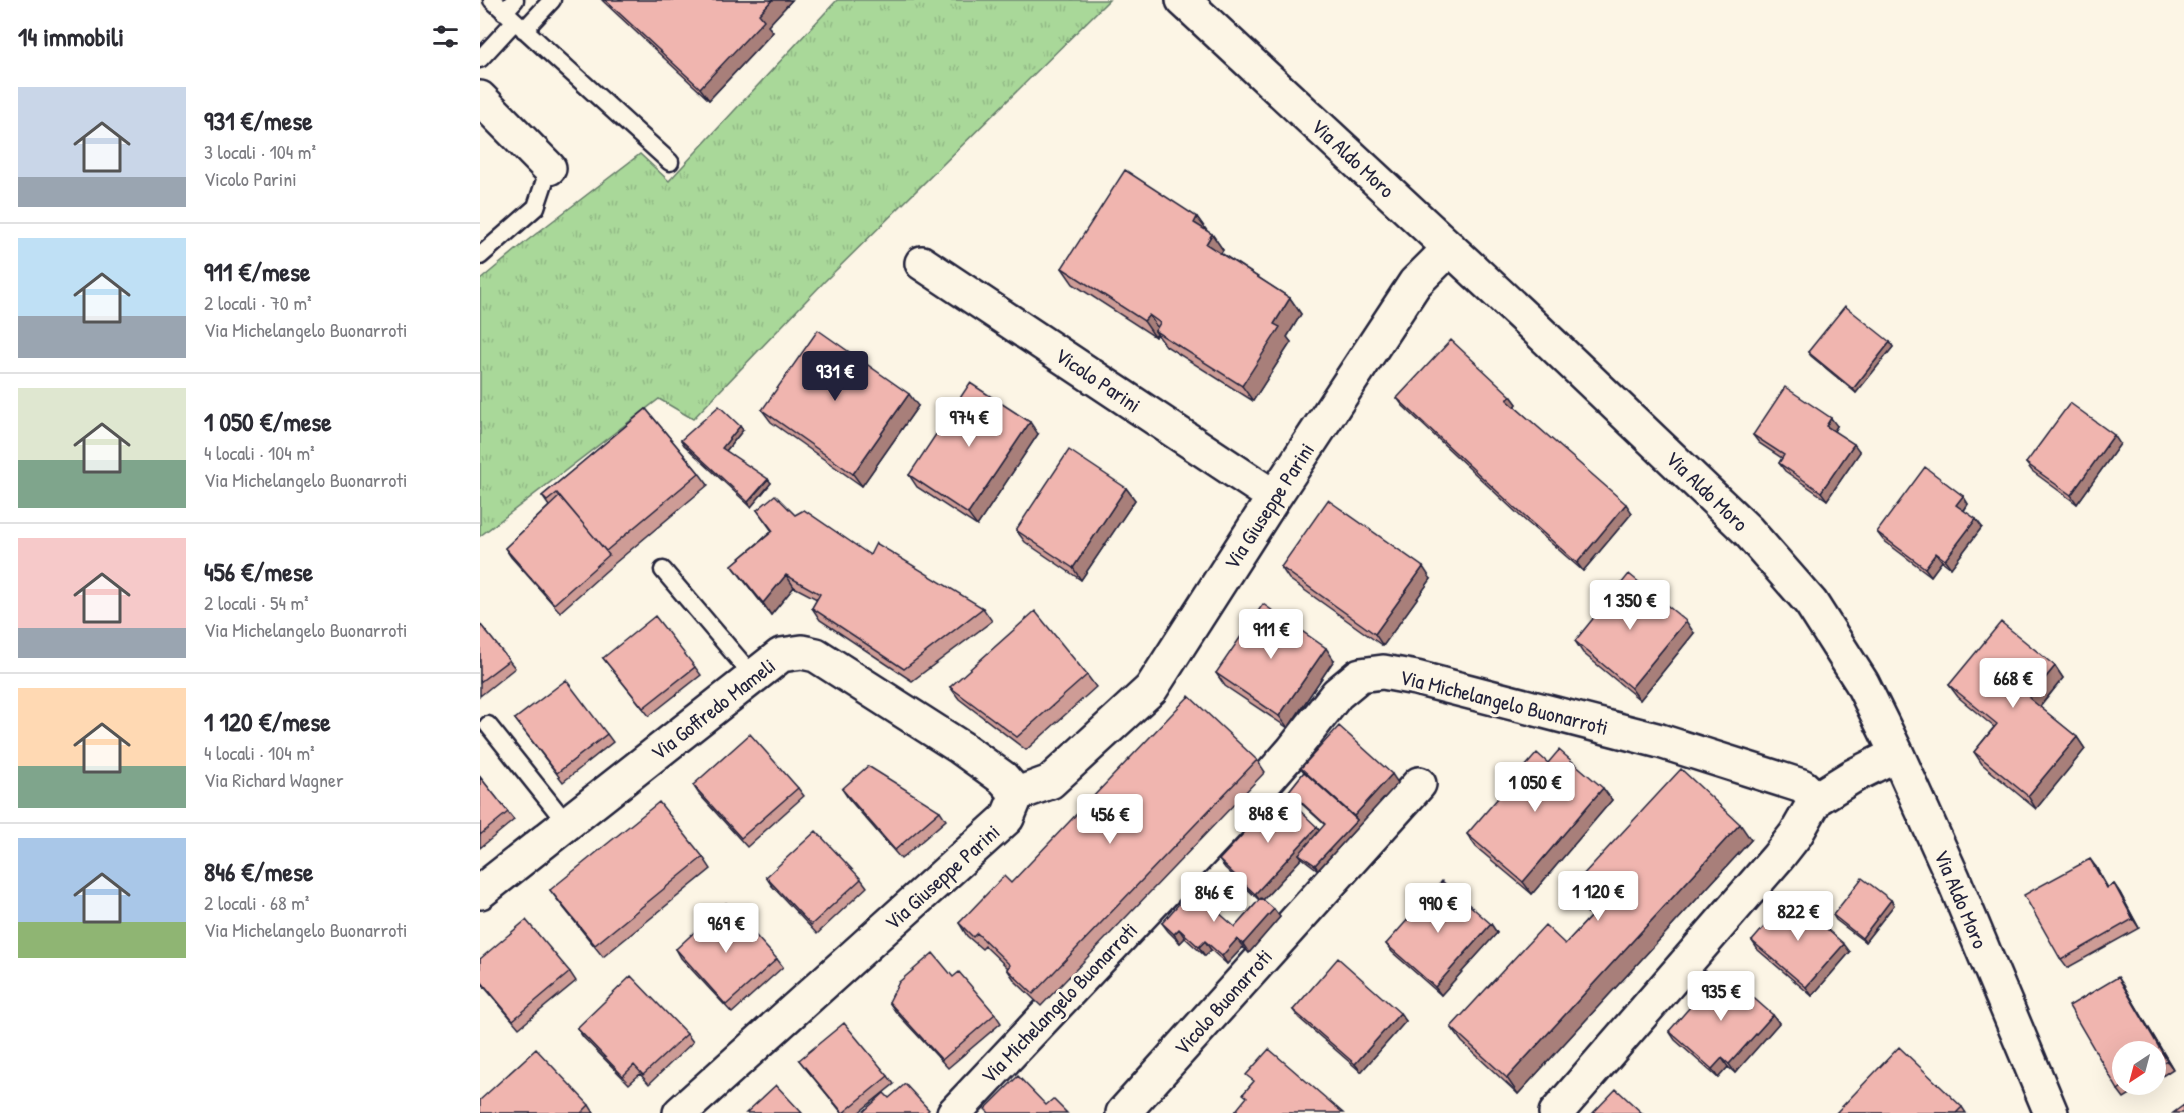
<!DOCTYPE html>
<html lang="it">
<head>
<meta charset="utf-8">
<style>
  :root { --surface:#fff; --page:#f7f7f7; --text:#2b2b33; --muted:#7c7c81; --line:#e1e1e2; --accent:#22223b }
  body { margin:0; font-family:"Patrick Hand",sans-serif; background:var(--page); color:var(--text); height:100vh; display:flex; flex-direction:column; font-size:22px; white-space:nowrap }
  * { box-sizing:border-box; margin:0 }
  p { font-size:20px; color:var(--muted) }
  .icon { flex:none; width:33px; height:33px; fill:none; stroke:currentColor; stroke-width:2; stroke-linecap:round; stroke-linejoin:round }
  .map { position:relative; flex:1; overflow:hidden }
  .details { display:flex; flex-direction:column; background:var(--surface); width:480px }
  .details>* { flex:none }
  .needle { width:39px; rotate:216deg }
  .fabs { position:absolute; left:1632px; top:1041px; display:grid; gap:12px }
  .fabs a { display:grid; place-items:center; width:54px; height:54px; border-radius:50%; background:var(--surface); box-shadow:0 6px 24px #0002; font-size:30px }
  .price { position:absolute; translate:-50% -51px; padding:0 14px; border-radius:6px; background:#fff; color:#222; font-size:20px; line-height:39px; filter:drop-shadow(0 2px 3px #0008) }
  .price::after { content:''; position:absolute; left:50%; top:36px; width:18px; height:14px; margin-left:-9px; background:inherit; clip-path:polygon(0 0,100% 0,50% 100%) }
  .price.current { background:var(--accent); color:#fff }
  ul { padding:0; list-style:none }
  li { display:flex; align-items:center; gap:18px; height:150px; padding:0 18px }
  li+li { border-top:2px solid var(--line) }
  li span { display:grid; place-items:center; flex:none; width:168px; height:120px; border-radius:0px; color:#555 }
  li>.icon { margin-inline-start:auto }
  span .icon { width:72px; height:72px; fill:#fffc; stroke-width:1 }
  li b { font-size:26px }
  h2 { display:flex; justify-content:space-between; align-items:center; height:72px; padding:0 18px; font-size:26px }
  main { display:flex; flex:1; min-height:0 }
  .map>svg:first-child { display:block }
  .grass { fill:url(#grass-tufts); stroke:#667d6a; stroke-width:1.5 }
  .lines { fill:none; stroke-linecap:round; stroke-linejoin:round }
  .service-casing { stroke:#22223b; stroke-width:21 }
  .minor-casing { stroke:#22223b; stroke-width:38 }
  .service { stroke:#fcf5e5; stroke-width:16 }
  .minor { stroke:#fcf5e5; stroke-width:33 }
  .wall { fill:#ce9c96; stroke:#22223b; stroke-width:1.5 }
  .shaded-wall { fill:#a87f7a; stroke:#22223b; stroke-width:1.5 }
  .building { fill:#f0b5af; stroke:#22223b; stroke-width:1.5 }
  .labels { text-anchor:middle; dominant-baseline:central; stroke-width:6; stroke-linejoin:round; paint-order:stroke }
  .street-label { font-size:21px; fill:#22223b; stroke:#fcf5e5 }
</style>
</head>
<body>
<main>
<section class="details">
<h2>14 immobili<svg class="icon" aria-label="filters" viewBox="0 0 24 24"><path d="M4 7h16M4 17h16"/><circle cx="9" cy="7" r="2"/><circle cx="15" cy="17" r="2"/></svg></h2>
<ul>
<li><span style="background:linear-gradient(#c9d6e8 75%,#9aa5b1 0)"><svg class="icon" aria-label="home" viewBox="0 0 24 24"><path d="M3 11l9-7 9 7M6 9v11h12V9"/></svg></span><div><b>931 €/mese</b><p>3 locali · 104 m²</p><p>Vicolo Parini</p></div></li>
<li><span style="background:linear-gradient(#bfe0f5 65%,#9aa5b1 0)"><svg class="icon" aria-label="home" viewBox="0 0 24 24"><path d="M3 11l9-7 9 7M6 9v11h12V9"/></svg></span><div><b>911 €/mese</b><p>2 locali · 70 m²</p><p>Via Michelangelo Buonarroti</p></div></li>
<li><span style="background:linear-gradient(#dfe7d0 60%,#7fa58c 0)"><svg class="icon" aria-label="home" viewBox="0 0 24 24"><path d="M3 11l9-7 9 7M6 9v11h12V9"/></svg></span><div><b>1 050 €/mese</b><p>4 locali · 104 m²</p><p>Via Michelangelo Buonarroti</p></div></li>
<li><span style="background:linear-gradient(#f6c9c9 75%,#9aa5b1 0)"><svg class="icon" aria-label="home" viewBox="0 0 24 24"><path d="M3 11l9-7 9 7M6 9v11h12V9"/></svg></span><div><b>456 €/mese</b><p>2 locali · 54 m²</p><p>Via Michelangelo Buonarroti</p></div></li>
<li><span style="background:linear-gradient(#ffd9b3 65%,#7fa58c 0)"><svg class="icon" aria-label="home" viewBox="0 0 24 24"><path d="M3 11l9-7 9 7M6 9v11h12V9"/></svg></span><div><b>1 120 €/mese</b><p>4 locali · 104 m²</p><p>Via Richard Wagner</p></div></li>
<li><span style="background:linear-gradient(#a9c7e8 70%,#8fb573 0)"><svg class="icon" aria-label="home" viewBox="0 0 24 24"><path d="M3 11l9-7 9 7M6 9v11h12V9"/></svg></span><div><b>846 €/mese</b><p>2 locali · 68 m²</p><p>Via Michelangelo Buonarroti</p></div></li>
</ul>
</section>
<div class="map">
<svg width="1704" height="1113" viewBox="0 0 1704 1113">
  <defs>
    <pattern id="grass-tufts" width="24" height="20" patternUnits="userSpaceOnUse" patternTransform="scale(1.5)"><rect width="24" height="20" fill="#a9d899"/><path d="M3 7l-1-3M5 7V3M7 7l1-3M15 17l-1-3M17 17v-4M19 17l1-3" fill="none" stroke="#91b985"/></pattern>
  </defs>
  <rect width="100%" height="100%" fill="#fcf5e5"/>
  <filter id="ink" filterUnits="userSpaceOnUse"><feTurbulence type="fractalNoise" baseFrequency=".0167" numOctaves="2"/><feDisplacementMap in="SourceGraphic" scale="12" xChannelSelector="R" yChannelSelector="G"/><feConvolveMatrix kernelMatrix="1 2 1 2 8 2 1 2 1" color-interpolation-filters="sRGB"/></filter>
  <g filter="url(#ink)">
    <path class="grass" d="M 357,0 L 629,0 L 344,282 L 213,419 L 179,399 L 0,536 L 0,280 L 48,240 L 160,154 L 189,181 Z"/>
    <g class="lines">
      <defs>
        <path id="service" d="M 12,0 L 190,162
          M 24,12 L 35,0
          M 44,30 L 72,0
          M 0,59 L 35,21
          M 0,256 L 56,207 L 69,168
          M 183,570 L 273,676
          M 8,725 L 87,824"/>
        <path id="minor" d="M 703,0 L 1047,320 L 1268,531 L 1331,603 L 1382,683 L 1417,754 L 1473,878 L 1571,1113
          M 0,98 L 69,168
          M 442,263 L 794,497
          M 0,892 L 301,655 L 322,652 L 336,655 L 480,747 L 523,778 L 537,794
          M 200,1113 L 527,818 L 537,794 L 570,782 L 671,689 L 794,497 L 935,283 L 970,248
          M 474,1113 L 766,804 L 813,750 L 857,694 L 880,675 L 903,672 L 936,678 L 1180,741 L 1322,786 L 1336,799
          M 643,1113 L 939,784
          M 1076,1113 L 1298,857 L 1316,834 L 1336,799 L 1373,776 L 1417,754"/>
      </defs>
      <use href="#service" class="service-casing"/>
      <use href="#minor" class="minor-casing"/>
      <use href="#service" class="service"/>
      <use href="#minor" class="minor"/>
    </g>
    <path class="wall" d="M 122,0 L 312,0 L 288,26 L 293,32 L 229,100 L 125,3 Z
      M 717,217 L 727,232 L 732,234 L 743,250 L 741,253 L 810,298 L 821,314 L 807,337 L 811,342 L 773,401 L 686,346 L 677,334 L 675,337 L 593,284 L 582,268 Z
      M 1410,342 L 1413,347 L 1376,393 L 1331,356 L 1328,352 Z
      M 1031,396 L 1037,404 L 1035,407 L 1152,513 L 1103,571 L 1040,516 L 923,406 L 917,398 Z
      M 438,406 L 382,486 L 291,422 L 282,410 Z
      M 166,409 L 219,473 L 228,485 L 135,563 L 80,612 L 31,557 L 25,548 L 69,506 L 62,496 Z
      M 1357,426 L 1354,431 L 1380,452 L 1347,500 L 1305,471 L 1299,463 L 1302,458 L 1279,443 L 1273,435 Z
      M 263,430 L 246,451 L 291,483 L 271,507 L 204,445 L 201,440 Z
      M 558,434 L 497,526 L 437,487 L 429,475 Z
      M 1640,444 L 1597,504 L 1552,471 L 1546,463 Z
      M 646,488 L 655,500 L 601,580 L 545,542 L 536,530 Z
      M 1483,496 L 1488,504 L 1484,511 L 1502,527 L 1471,568 L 1462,561 L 1451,576 L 1403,540 L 1397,532 Z
      M 277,510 L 315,515 L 390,555 L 503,608 L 512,621 L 432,681 L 340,620 L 332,608 L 337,599 L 314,587 L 291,615 L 261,577 L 252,565 L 292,531 Z
      M 801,567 L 951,579 L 903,646 L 809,579 Z
      M 0,624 L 35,668 L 0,696 Z
      M 1214,633 L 1160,700 L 1103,653 L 1095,641 Z
      M 123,658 L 215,667 L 221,675 L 169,716 Z
      M 854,660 L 808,728 L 745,686 L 736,673 Z
      M 1575,666 L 1583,678 L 1560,707 L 1597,737 L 1605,749 L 1556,809 L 1502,764 L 1494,752 L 1514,727 L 1478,697 L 1469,685 Z
      M 607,675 L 616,687 L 546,750 L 479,699 L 470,687 Z
      M 35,719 L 127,734 L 133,742 L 83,782 Z
      M 777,760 L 785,772 L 561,1006 L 535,981 L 527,969 L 528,968 L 505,946 L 502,949 L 487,936 L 479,923 L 531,883 Z
      M 1068,763 L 1132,800 L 1052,894 L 996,847 L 987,834 Z
      M 821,768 L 918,783 L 838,870 L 822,858 L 783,900 L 800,917 L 769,953 L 763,947 L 747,964 L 731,950 L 725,956 L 705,938 L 700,943 L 688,931 L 682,923 L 755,927 L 779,900 L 745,868 L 739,860 L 840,831 L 845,825 L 812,795 L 809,791 L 824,772 Z
      M 0,777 L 34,820 L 0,848 Z
      M 213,785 L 318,788 L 324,796 L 267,847 L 219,794 Z
      M 362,789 L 460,811 L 466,820 L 421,859 L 368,798 Z
      M 1271,840 L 1038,1094 L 982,1042 L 971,1027 L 1085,944 L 1111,916 L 1100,906 L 1089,890 Z
      M 223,857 L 231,869 L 123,957 L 79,902 L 70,890 Z
      M 1616,867 L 1628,888 L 1634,884 L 1640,893 L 1659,928 L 1587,968 L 1581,960 Z
      M 286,877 L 381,879 L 387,887 L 337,934 L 292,886 Z
      M 1411,900 L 1414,905 L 1385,942 L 1356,920 L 1353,915 Z
      M 1011,924 L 1017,933 L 961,995 L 912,952 L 906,944 Z
      M 1272,941 L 1370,952 L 1332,996 L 1278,950 Z
      M 196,949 L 297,959 L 303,967 L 252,1013 L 201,958 Z
      M 0,959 L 90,972 L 96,981 L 39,1028 L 0,982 Z
      M 473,977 L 515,1014 L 521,1023 L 468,1068 L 415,1011 L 409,1002 Z
      M 1644,986 L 1693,1069 L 1676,1080 L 1676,1052 L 1642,1084 L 1667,1084 L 1644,1098 L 1638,1090 Z
      M 1259,990 L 1293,1015 L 1299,1023 L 1255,1073 L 1248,1067 L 1238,1078 L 1195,1040 L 1189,1031 Z
      M 813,1010 L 920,1013 L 926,1021 L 881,1072 L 819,1018 Z
      M 97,1028 L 207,1034 L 213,1042 L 169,1084 L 160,1074 L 149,1084 L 103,1037 Z
      M 319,1060 L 408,1076 L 414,1084 L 378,1113 L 362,1113 Z
      M 109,1105 L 114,1113 L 0,1113 Z
      M 1482,1107 L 1486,1113 L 1356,1113 Z"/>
    <path class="shaded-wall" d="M 292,0 L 312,0 L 288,26 L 293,32 L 229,100 L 220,88 L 279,14 Z
      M 717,217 L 728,232 L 714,223 Z
      M 732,234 L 743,250 L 737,259 L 726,244 Z
      M 810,298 L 821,314 L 807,337 L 811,342 L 773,401 L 762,386 L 794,324 Z
      M 669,315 L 679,330 L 675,331 L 677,334 L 675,337 L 664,321 Z
      M 1410,342 L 1413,347 L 1376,393 L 1373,389 Z
      M 429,394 L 438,406 L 382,486 L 373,474 Z
      M 1031,396 L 1037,404 L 1033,409 L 1027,400 Z
      M 1351,418 L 1357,426 L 1352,434 L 1346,426 Z
      M 550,422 L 558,434 L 497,526 L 488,514 Z
      M 260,426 L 263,430 L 245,452 L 242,448 Z
      M 1634,435 L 1640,444 L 1597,504 L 1591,495 Z
      M 1374,444 L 1380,452 L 1347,500 L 1341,492 Z
      M 288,479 L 291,483 L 271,507 L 268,502 Z
      M 646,488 L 655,500 L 601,580 L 593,568 Z
      M 1483,496 L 1488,504 L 1482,513 L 1476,505 Z
      M 1146,504 L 1152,513 L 1103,571 L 1097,563 Z
      M 1496,519 L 1502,527 L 1471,568 L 1465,560 Z
      M 1456,553 L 1462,561 L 1451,576 L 1445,568 Z
      M 943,567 L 951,579 L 903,646 L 895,634 Z
      M 306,575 L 314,587 L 291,615 L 283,603 Z
      M 1206,621 L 1214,633 L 1160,700 L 1151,688 Z
      M 846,648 L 854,660 L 808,728 L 799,716 Z
      M 1575,666 L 1583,678 L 1557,710 L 1549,698 Z
      M 1597,737 L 1605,749 L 1556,809 L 1548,796 Z
      M 912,774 L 918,783 L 838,870 L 835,865 L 877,820 L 874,816 Z
      M 1123,788 L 1132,800 L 1052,894 L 1043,882 Z
      M 1260,824 L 1271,840 L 1038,1094 L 1027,1078 Z
      M 837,827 L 843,836 L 819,854 L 822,858 L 781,902 L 775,894 Z
      M 1610,859 L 1616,867 L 1633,897 L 1627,888 Z
      M 1634,884 L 1640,893 L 1659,928 L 1653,919 Z
      M 1411,900 L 1414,905 L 1385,942 L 1382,938 Z
      M 794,909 L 800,917 L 769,953 L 763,944 Z
      M 1011,924 L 1017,933 L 961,995 L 955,987 Z
      M 699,929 L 705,938 L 700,943 L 694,934 Z
      M 757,939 L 763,947 L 747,964 L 742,956 Z
      M 725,941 L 731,950 L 725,956 L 719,947 Z
      M 1364,944 L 1370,952 L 1332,996 L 1326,987 Z
      M 1638,977 L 1644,986 L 1693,1069 L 1687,1061 Z
      M 920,1013 L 926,1021 L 881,1072 L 875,1064 Z
      M 1293,1015 L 1299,1023 L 1255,1073 L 1249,1064 Z
      M 1242,1058 L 1248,1067 L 1238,1078 L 1232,1069 Z"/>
    <path class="building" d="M 125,0 L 292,0 L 279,14 L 284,20 L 220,88 Z
      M 645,170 L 717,217 L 714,223 L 732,234 L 726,244 L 810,298 L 794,324 L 800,327 L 762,386 L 675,331 L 680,323 L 669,315 L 664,321 L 582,268 Z
      M 1365,306 L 1410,342 L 1373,389 L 1328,352 Z
      M 338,330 L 429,394 L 373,474 L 282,410 Z
      M 971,340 L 1031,396 L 1027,400 L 1146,504 L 1097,563 L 1034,507 L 917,398 Z
      M 490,383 L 550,422 L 488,514 L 429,475 Z
      M 1305,387 L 1351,418 L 1346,426 L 1374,444 L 1341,492 L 1299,463 L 1304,455 L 1273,435 Z
      M 1590,403 L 1634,435 L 1591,495 L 1546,463 Z
      M 239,406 L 260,426 L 242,448 L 288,479 L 268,502 L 201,440 Z
      M 166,409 L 219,473 L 126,551 L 77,493 L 67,501 L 62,496 Z
      M 589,450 L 646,488 L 593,568 L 536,530 Z
      M 1445,467 L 1483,496 L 1476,505 L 1496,519 L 1465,560 L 1456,553 L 1445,568 L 1397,532 Z
      M 295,495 L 315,515 L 324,510 L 390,555 L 396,543 L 503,608 L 424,669 L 332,608 L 340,594 L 306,575 L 283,603 L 252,565 L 293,531 L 277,510 Z
      M 80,496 L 129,555 L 74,604 L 25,548 Z
      M 848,500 L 943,567 L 895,634 L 801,567 Z
      M 1149,574 L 1206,621 L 1151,688 L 1095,641 Z
      M 783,604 L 846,648 L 799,716 L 736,673 Z
      M 555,611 L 607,675 L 537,737 L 470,687 Z
      M 175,616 L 215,667 L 163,708 L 123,658 Z
      M 1521,622 L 1575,666 L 1549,698 L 1597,737 L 1548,796 L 1494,752 L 1517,724 L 1469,685 Z
      M 0,624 L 29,660 L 0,682 Z
      M 86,680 L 127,734 L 77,773 L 35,719 Z
      M 709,696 L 777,760 L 553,994 L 527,969 L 530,965 L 497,933 L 493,937 L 479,923 L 524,876 L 531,883 Z
      M 859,726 L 912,774 L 874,816 L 821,768 Z
      M 270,734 L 318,788 L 261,838 L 213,785 Z
      M 1079,750 L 1123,788 L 1043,882 L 987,834 L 1057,753 L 1068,763 Z
      M 388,766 L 460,811 L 415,850 L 362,789 Z
      M 1201,769 L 1260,824 L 1027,1078 L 971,1027 L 1065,925 L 1085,944 L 1114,913 L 1089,890 Z
      M 824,772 L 877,820 L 835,865 L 819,854 L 845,824 L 809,791 Z
      M 0,777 L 28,812 L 0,835 Z
      M 801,793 L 837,827 L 775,894 L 739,860 Z
      M 179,802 L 223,857 L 115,945 L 70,890 Z
      M 336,831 L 381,879 L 331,925 L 286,877 Z
      M 1610,859 L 1627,888 L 1634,884 L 1653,919 L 1581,960 L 1544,895 Z
      M 1382,878 L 1411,900 L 1382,938 L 1353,915 Z
      M 962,881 L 1011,924 L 955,987 L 906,944 Z
      M 712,889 L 755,927 L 781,898 L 794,909 L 763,944 L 757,939 L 742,956 L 725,941 L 719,947 L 699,929 L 694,934 L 682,923 Z
      M 1310,897 L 1364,944 L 1326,987 L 1272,941 Z
      M 246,903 L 297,959 L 246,1005 L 196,949 Z
      M 46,920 L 90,972 L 33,1020 L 0,980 L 0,959 Z
      M 453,953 L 473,977 L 479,972 L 515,1014 L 462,1060 L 409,1002 L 419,982 Z
      M 858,958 L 920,1013 L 875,1064 L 813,1010 Z
      M 1240,973 L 1259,990 L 1261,987 L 1293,1015 L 1249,1064 L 1242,1058 L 1232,1069 L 1189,1031 Z
      M 151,976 L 207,1034 L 163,1075 L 154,1065 L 143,1076 L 97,1028 Z
      M 1638,977 L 1687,1061 L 1676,1068 L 1676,1052 L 1642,1052 L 1642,1084 L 1646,1084 L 1638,1090 L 1589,1006 Z
      M 364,1023 L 408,1076 L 363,1113 L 319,1060 Z
      M 1419,1047 L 1482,1107 L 1476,1113 L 1356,1113 Z
      M 56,1049 L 109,1105 L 101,1113 L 0,1113 L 0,1100 Z
      M 789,1049 L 863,1113 L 754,1113 L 767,1097 L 763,1094 L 774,1081 L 766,1075 Z
      M 538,1076 L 566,1105 L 573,1099 L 587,1113 L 509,1113 L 505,1109 Z
      M 425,1084 L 449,1110 L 445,1113 L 382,1113 L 404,1093 L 409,1098 Z
      M 296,1085 L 322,1113 L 266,1113 Z
      M 1136,1089 L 1162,1113 L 1113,1113 Z
      M 1704,1105 L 1704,1113 L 1693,1113 Z"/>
  </g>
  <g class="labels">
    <g class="street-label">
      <text transform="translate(873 158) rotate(43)">Via Aldo Moro</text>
      <text transform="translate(618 380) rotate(34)">Vicolo Parini</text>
      <text transform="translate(1227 491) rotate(44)">Via Aldo Moro</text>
      <text transform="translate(789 506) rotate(-57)">Via Giuseppe Parini</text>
      <text transform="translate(1024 702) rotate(14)">Via Michelangelo Buonarroti</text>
      <text transform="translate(233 709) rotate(-38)">Via Goffredo Mameli</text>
      <text transform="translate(462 877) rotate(-42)">Via Giuseppe Parini</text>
      <text transform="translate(1481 899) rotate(67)">Via Aldo Moro</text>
      <text transform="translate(743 1002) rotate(-48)">Vicolo Buonarroti</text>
      <text transform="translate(579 1003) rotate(-46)">Via Michelangelo Buonarroti</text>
    </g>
  </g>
</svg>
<div class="fabs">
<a><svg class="needle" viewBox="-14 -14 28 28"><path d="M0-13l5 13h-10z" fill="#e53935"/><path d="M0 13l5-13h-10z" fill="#7c7c81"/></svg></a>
</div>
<b class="price current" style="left:355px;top:402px">931 €</b>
<b class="price" style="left:489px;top:448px">974 €</b>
<b class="price" style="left:1150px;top:631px">1 350 €</b>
<b class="price" style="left:791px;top:660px">911 €</b>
<b class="price" style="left:1533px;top:709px">668 €</b>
<b class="price" style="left:1055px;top:813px">1 050 €</b>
<b class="price" style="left:788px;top:844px">848 €</b>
<b class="price" style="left:630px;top:845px">456 €</b>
<b class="price" style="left:1118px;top:922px">1 120 €</b>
<b class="price" style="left:734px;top:923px">846 €</b>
<b class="price" style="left:958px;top:934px">990 €</b>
<b class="price" style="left:1318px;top:942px">822 €</b>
<b class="price" style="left:246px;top:954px">969 €</b>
<b class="price" style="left:1241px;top:1022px">935 €</b>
</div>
</main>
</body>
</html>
